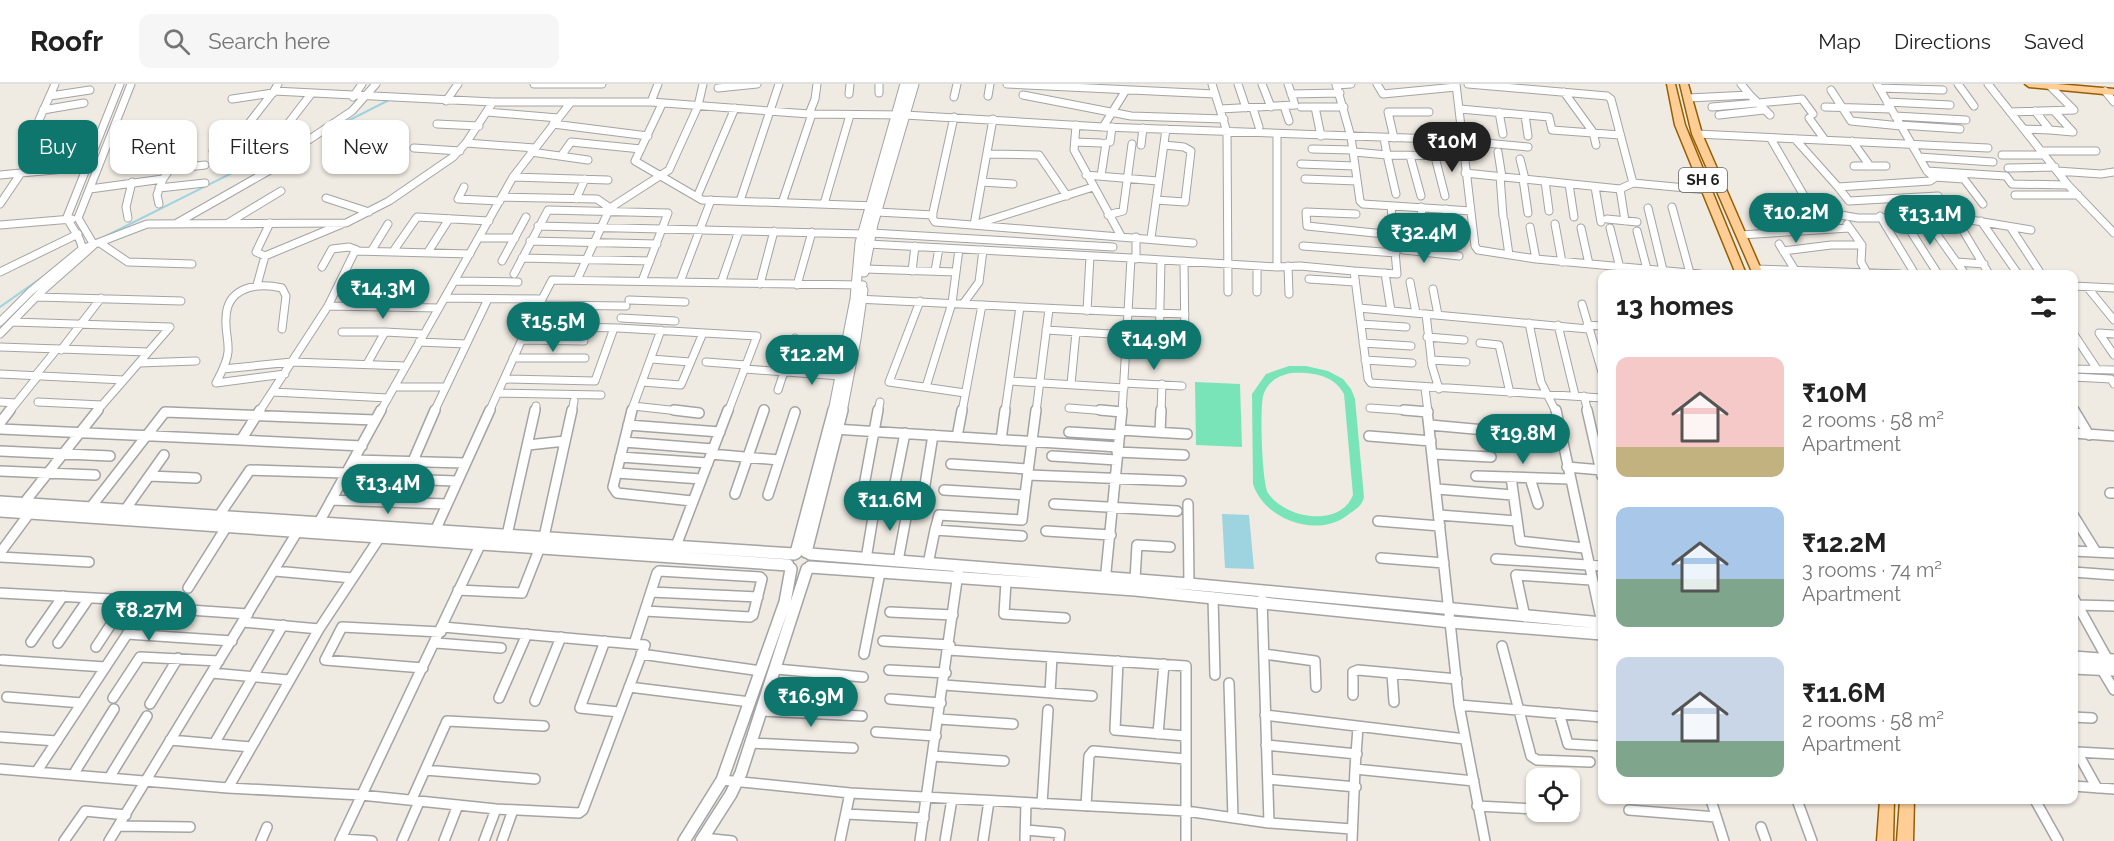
<!DOCTYPE html>
<html lang="en">
<head>
<meta charset="utf-8">
<style>
  :root { --surface:#fff; --page:#f6f6f6; --text:#222; --muted:#767676; --line:#e0e0e0; --accent:#0f766e }
  body { margin:0; font-family:Raleway,sans-serif; background:var(--page); color:var(--text); height:100vh; display:flex; flex-direction:column; font-size:22px; white-space:nowrap }
  * { box-sizing:border-box; margin:0 }
  p { font-size:20px; color:var(--muted) }
  .icon { flex:none; width:33px; height:33px; fill:none; stroke:currentColor; stroke-width:2; stroke-linecap:round; stroke-linejoin:round }
  .map { position:relative; flex:1; overflow:hidden }
  .sheet { position:absolute; left:1598px; top:186px; width:480px; height:534px; display:flex; flex-direction:column; background:var(--surface); border-radius:12px; box-shadow:0 2px 4px #0004 }
  .sheet>* { flex:none }
  .top-card { position:absolute; left:18px; top:36px; width:570px; height:54px; display:flex; gap:12px }
  .fabs { position:absolute; left:1526px; top:684px; display:grid; gap:12px }
  .fabs a { display:grid; place-items:center; width:54px; height:54px; border-radius:12px; background:var(--surface); box-shadow:0 2px 4px #0004; font-size:30px }
  .price { position:absolute; translate:-50% -51px; padding:0 14px; border-radius:21px; background:var(--accent); color:#fff; font-size:20px; line-height:39px; filter:drop-shadow(0 2px 3px #0008) }
  .price::after { content:''; position:absolute; left:50%; top:36px; width:18px; height:14px; margin-left:-9px; background:inherit; clip-path:polygon(0 0,100% 0,50% 100%) }
  .price.on { background:#222; color:#fff }
  ul { padding:0; list-style:none }
  li { display:flex; align-items:center; gap:18px; height:150px; padding:0 18px }
  li span { display:grid; place-items:center; flex:none; width:168px; height:120px; border-radius:12px; color:#555 }
  li>.icon { margin-inline-start:auto }
  span .icon { width:72px; height:72px; fill:#fffc; stroke-width:1 }
  li b { font-size:26px }
  h2 { display:flex; justify-content:space-between; align-items:center; height:72px; padding:0 18px; font-size:26px }
  .pill { padding:0 21px; border-radius:12px; background:var(--surface); box-shadow:0 2px 4px #0004; font-size:21px; line-height:54px }
  .pill.on { background:var(--accent); color:#fff }
  header { display:flex; align-items:center; gap:36px; box-sizing:border-box; height:84px; padding:0 30px; background:var(--surface); border-bottom:2px solid var(--line) }
  header strong { font-size:28px }
  nav { display:flex; gap:33px; margin-inline-start:auto; font-size:21px }
  .search { width:420px; height:54px; background:var(--page); display:flex; align-items:center; gap:15px; box-sizing:border-box; padding:0 21px; border-radius:12px; color:var(--muted); font-size:22px }
  .map>svg:first-child { display:block }
  .pitch { fill:#79e4b7; fill-rule:evenodd }
  .water { fill:#9ed3e0 }
  .lines { fill:none; stroke-linecap:round; stroke-linejoin:round }
  .stream { stroke:#9ed3e0; stroke-width:2 }
  .minor-far1-casing { stroke:#a4a4a4; stroke-width:9 }
  .minor-casing { stroke:#a4a4a4; stroke-width:12 }
  .tertiary-far1-casing { stroke:#a4a4a4; stroke-width:11 }
  .tertiary-casing { stroke:#a4a4a4; stroke-width:14 }
  .primary-casing { stroke:#955f00; stroke-width:3 }
  .minor-far1 { stroke:#fff; stroke-width:7 }
  .minor { stroke:#fff; stroke-width:9 }
  .tertiary-far1 { stroke:#fff; stroke-width:9 }
  .tertiary { stroke:#fff; stroke-width:11 }
  .primary { fill:#ffce96; fill-rule:evenodd }
  .labels { text-anchor:middle; dominant-baseline:central; stroke-width:5; stroke-linejoin:round; paint-order:stroke }
  .shield { fill:#fff; stroke:#616161; stroke-width:1.5 }
  .shield-label { font-size:15px; font-weight:bold; fill:#1d1d1d }
</style>
</head>
<body>
<header>
<strong>Roofr</strong>
<div class="search"><svg class="icon" aria-label="search" viewBox="0 0 24 24"><circle cx="10" cy="10" r="6"/><path d="M15 15l6 6"/></svg>Search here</div>
<nav><a>Map</a><a>Directions</a><a>Saved</a></nav>
</header>
<div class="map">
<svg width="2114" height="757" viewBox="0 0 2114 757">
  <rect width="100%" height="100%" fill="#efeae2"/>
  <path class="pitch" d="M 1289,282 L 1306,282 L 1328,287 L 1343,295 L 1351,305 L 1355,315 L 1364,413 C 1362,422 1356,425 1349,430 C 1319,455 1265,437 1253,400 L 1252,310 L 1266,290 ZM 1292,289 C 1312,288 1334,291 1344,310 L 1353,411 C 1340,444 1285,435 1268,409 C 1262,400 1259,319 1264,309 C 1269,297 1279,291 1292,289 Z
    M 1195,298 L 1240,300 L 1242,363 L 1196,361 Z"/>
  <path class="water" d="M 1222,430 L 1249,431 L 1254,485 L 1225,484 Z"/>
  <g class="lines">
    <path class="stream" d="M 326,48 L 391,15
      M 102,154 L 276,67 L 295,64 L 305,59
      M 0,223 L 44,192"/>
    <defs>
      <path id="minor-far1" d="M 278,0 L 274,7 L 493,18 L 651,18 L 809,30 L 905,31 L 1103,43 L 1463,56
        M 534,0 L 602,0
        M 879,0 L 879,9
        M 1007,0 L 1215,10
        M 1212,0 L 1227,48 L 1228,208
        M 1238,0 L 1246,24
        M 1262,0 L 1271,23
        M 1336,0 L 1351,53 L 1360,117 L 1363,120 L 1471,127
        M 1377,0 L 1383,10 L 1456,3
        M 1456,0 L 1475,162 L 1478,166 L 1536,175 L 1700,190
        M 1468,0 L 1607,12 L 1611,15 L 1633,99 L 1707,106
        M 1741,0 L 1750,11
        M 1877,0 L 1927,87 L 1934,93 L 1964,95 L 1983,120
        M 1958,0 L 1974,22
        M 1988,0 L 2068,101 L 2114,149
        M 1336,1 L 1351,0
        M 718,4 L 757,0
        M 1879,4 L 1943,6
        M 1831,6 L 1851,37 L 1901,42
        M 274,7 L 236,56 L 287,59
        M 2105,7 L 2114,18
        M 1564,8 L 1593,48 L 1596,61
        M 849,10 L 850,0
        M 1291,10 L 1340,9
        M 1023,11 L 1131,32 L 1224,35
        M 50,12 L 90,6
        M 988,12 L 990,0
        M 353,13 L 362,0
        M 954,13 L 957,0
        M 1688,14 L 1750,11 L 1758,19 L 1802,15 L 1813,30
        M 232,15 L 273,9
        M 446,17 L 458,0
        M 651,18 L 658,0
        M 1887,18 L 1950,21
        M 662,20 L 635,77 L 702,116 L 875,122
        M 1284,22 L 1289,37
        M 1301,23 L 1344,23
        M 1315,23 L 1321,52
        M 1712,23 L 1758,19 L 1770,31
        M 1825,23 L 1891,25
        M 1253,24 L 1259,43
        M 1220,25 L 1295,21 L 1288,0
        M 1460,25 L 1549,33 L 1552,46 L 1620,51
        M 43,26 L 84,19
        M 487,28 L 558,34
        M 1499,28 L 1503,50
        M 2010,28 L 2074,26 L 2050,2
        M 809,30 L 815,15 L 817,0
        M 1525,31 L 1528,52
        M 1719,31 L 1764,26
        M 1895,32 L 1966,36
        M 954,33 L 932,133 L 935,138 L 1193,159
        M 1809,34 L 1825,56
        M 39,36 L 55,0
        M 437,40 L 479,42
        M 553,40 L 648,52
        M 1076,41 L 1074,66 L 1121,152
        M 1900,41 L 1960,45
        M 1103,43 L 1126,6
        M 2024,45 L 2050,46 L 2035,27
        M 2050,46 L 2073,48 L 2054,27
        M 1277,50 L 1277,183
        M 1697,50 L 1988,64
        M 1384,54 L 1387,71 L 1464,72
        M 1394,54 L 1388,28 L 1429,28
        M 1771,55 L 1810,122 L 1823,128 L 1858,134 L 1953,133 L 2031,146
        M 1795,55 L 1838,103 L 1930,97 L 1936,93
        M 307,57 L 352,27 L 376,0
        M 1463,57 L 1528,63
        M 1852,57 L 1870,82
        M 274,58 L 311,10
        M 1075,58 L 1101,59
        M 1110,58 L 1112,43
        M 466,59 L 535,64
        M 1141,61 L 1143,44
        M 414,64 L 460,67
        M 1312,65 L 1353,66
        M 213,67 L 227,75 L 258,58
        M 2042,67 L 2096,67
        M 531,68 L 588,76
        M 1354,68 L 1387,71 L 1396,110
        M 1498,68 L 1502,93
        M 987,70 L 1039,71 L 1067,112
        M 2002,71 L 2045,71
        M 561,72 L 571,58 L 641,65
        M 1410,72 L 1421,112
        M 1435,73 L 1445,112
        M 1919,73 L 1993,78
        M 1520,75 L 1525,95
        M 1301,80 L 1355,82
        M 1854,82 L 1886,82
        M 2008,84 L 2055,83
        M 1927,87 L 2006,92 L 2012,100 L 2068,101
        M 2057,87 L 2101,90 L 2114,88
        M 21,89 L 87,83
        M 1465,89 L 1620,105 L 1633,99
        M 0,91 L 21,89 L 0,120
        M 1086,91 L 1158,97
        M 1101,92 L 1106,59
        M 1500,92 L 1503,132
        M 513,93 L 608,96
        M 163,95 L 170,85 L 205,81
        M 1305,95 L 1357,97
        M 1523,95 L 1528,129
        M 1545,97 L 1549,127
        M 982,98 L 1013,100
        M 1569,100 L 1574,133
        M 464,103 L 458,115 L 500,117
        M 1595,103 L 1601,138
        M 1838,103 L 1849,117 L 1938,112
        M 159,104 L 205,99
        M 90,105 L 163,95 L 157,111 L 159,120
        M 1620,105 L 1625,137
        M 2015,111 L 2078,111
        M 502,113 L 597,115 L 610,124
        M 697,113 L 735,24
        M 326,114 L 369,128
        M 576,115 L 585,95
        M 1156,116 L 1185,118 L 1191,67 L 1184,63 L 1164,61
        M 740,117 L 779,0
        M 782,119 L 812,30
        M 824,120 L 850,31
        M 1421,123 L 1424,158
        M 1672,123 L 1690,189
        M 1648,124 L 1663,186
        M 1446,125 L 1450,162
        M 877,128 L 933,131
        M 1356,130 L 1306,128 L 1307,142 L 1394,151
        M 1108,131 L 1123,127 L 1132,60
        M 1923,131 L 1965,190
        M 1880,132 L 1915,190
        M 1901,132 L 1938,190
        M 1955,133 L 1989,190
        M 128,134 L 126,123 L 132,98
        M 1607,135 L 1637,138
        M 1504,136 L 1509,171
        M 1981,137 L 2018,190
        M 177,139 L 270,86
        M 228,139 L 281,107
        M 980,139 L 1093,103
        M 1555,140 L 1562,178
        M 1847,140 L 1862,161 L 1861,178 L 1867,189
        M 0,141 L 72,135
        M 974,141 L 993,35
        M 538,142 L 863,150
        M 1530,143 L 1536,175
        M 1581,144 L 1589,180
        M 1610,144 L 1620,184
        M 2011,144 L 2041,190
        M 1637,147 L 1647,185
        M 1423,148 L 1449,151
        M 871,149 L 1113,163
        M 1741,151 L 1849,144
        M 1136,153 L 1136,175
        M 479,154 L 515,154
        M 1151,154 L 1166,45
        M 530,157 L 657,160
        M 100,159 L 128,178 L 192,180
        M 868,160 L 1131,174
        M 1779,160 L 1795,186
        M 1303,162 L 1396,169
        M 1395,162 L 1404,166 L 1459,172
        M 82,165 L 147,140 L 346,139 L 389,117 L 453,73 L 466,59 L 493,18
        M 372,166 L 388,140
        M 394,166 L 417,133 L 489,137
        M 1783,167 L 1831,161 L 1862,161
        M 428,168 L 449,135
        M 265,172 L 256,168 L 270,139
        M 522,174 L 650,177
        M 502,177 L 526,133
        M 1184,177 L 1185,264
        M 1957,178 L 1984,180
        M 1257,182 L 1257,208
        M 1288,182 L 1289,210
        M 322,183 L 332,165 L 349,163 L 357,166
        M 865,185 L 956,188
        M 1755,185 L 1900,190
        M 912,187 L 915,162
        M 935,187 L 939,164
        M 1354,187 L 1397,190 L 1391,122
        M 0,188 L 78,150
        M 1385,189 L 1391,227
        M 514,190 L 548,126 L 668,129 L 642,197
        M 1309,195 L 1355,198
        M 577,196 L 610,124 L 669,86 L 698,22 L 703,0
        M 455,197 L 518,198
        M 680,198 L 711,116
        M 1410,198 L 1416,229
        M 721,199 L 739,147
        M 760,200 L 774,147
        M 257,201 L 265,172 L 342,140
        M 797,201 L 812,148
        M 2073,202 L 2114,204
        M 2087,203 L 2114,236
        M 1433,205 L 1438,231
        M 37,213 L 181,217
        M 445,214 L 542,215
        M 856,215 L 1128,228 L 1131,174 L 1277,183 L 1300,182 L 1354,187 L 1368,295 L 1371,299 L 1602,314
        M 629,216 L 685,218
        M 920,217 L 889,298 L 965,309
        M 963,220 L 979,198 L 983,166
        M 1582,220 L 1602,288
        M 539,221 L 626,222
        M 328,222 L 439,224
        M 1359,224 L 1588,245
        M 1087,227 L 1090,172
        M 1426,230 L 1432,282 L 1439,305
        M 621,234 L 675,237
        M 0,238 L 31,207 L 82,165 C 82,154 71,144 67,133 L 120,0
        M 1529,239 L 1541,298 L 1556,328
        M 1361,240 L 1406,243
        M 1558,241 L 1575,311
        M 1587,241 L 1602,242
        M 528,242 L 618,244 L 757,252 L 728,328
        M 282,245 L 286,212 L 282,204 C 257,198 226,203 226,235 C 225,246 229,257 228,268 C 227,279 221,289 216,299 L 285,290
        M 1046,246 L 1127,251
        M 342,248 L 385,248
        M 2073,249 L 2097,285
        M 0,250 L 41,208 L 94,161 L 78,134 L 131,0
        M 2114,250 L 2099,249 L 2114,271
        M 1427,253 L 1464,256
        M 522,256 L 584,257
        M 419,258 L 466,260
        M 1363,259 L 1411,262
        M 1480,259 L 1499,261 L 1510,309
        M 0,263 L 148,268
        M 61,266 L 101,214
        M 1126,266 L 1182,268
        M 1159,267 L 1161,176
        M 513,274 L 585,274
        M 651,275 L 690,278
        M 1365,276 L 1412,279
        M 1431,276 L 1466,278
        M 706,278 L 746,281
        M 139,279 L 196,277
        M 367,280 L 385,248 L 423,250
        M 223,285 L 292,278 L 406,282
        M 745,285 L 841,292
        M 2073,285 L 2114,286
        M 0,290 L 124,296 L 170,243 L 12,238
        M 35,292 L 57,265
        M 2073,293 L 2111,295 L 2114,300
        M 504,295 L 595,297 L 614,244
        M 1010,297 L 1124,304
        M 642,298 L 681,301 L 703,249
        M 1124,299 L 1182,302
        M 1071,300 L 1076,248
        M 394,303 L 445,303
        M 926,303 L 952,219 L 959,165
        M 1425,304 L 1428,328
        M 778,306 L 795,254
        M 273,308 L 388,314
        M 498,309 L 601,311
        M 1584,312 L 1588,328
        M 0,318 L 16,319
        M 38,318 L 102,321
        M 633,322 L 688,328
        M 1069,324 L 1120,328
        M 1370,324 L 1426,328
        M 2073,324 L 2075,328
        M 9,328 L 38,292
        M 96,328 L 124,296
        M 259,328 L 328,222 L 355,167 L 470,170
        M 380,328 L 513,93 L 571,18
        M 434,328 L 488,215
        M 489,328 L 528,242 L 552,196 L 863,201
        M 535,328 L 536,322
        M 572,328 L 574,317
        M 631,328 L 661,246
        M 763,328 L 764,325
        M 878,328 L 880,318
        M 962,328 L 982,221
        M 1005,328 L 1020,223
        M 1036,328 L 1049,225
        M 1122,328 L 1128,228 L 1185,230
        M 1161,328 L 1162,300"/>
      <path id="minor" d="M 260,326 L 241,356 L 362,362
        M 632,326 L 613,403 L 617,409 L 692,417
        M 674,326 L 699,329
        M 1100,326 L 1122,328
        M 1404,326 L 1428,328
        M 1427,326 L 1459,621 L 1485,757
        M 1556,326 L 1602,539
        M 1587,326 L 1602,392
        M 2074,326 L 2089,351
        M 0,339 L 10,326
        M 628,341 L 720,348
        M 1430,341 L 1561,353
        M 0,345 L 241,356
        M 834,345 L 1118,363
        M 1120,346 L 1187,350
        M 1069,348 L 1119,351
        M 1160,348 L 1161,326
        M 2073,349 L 2114,352
        M 1369,352 L 1431,357
        M 957,353 L 962,326
        M 1001,356 L 1005,326
        M 624,358 L 713,365
        M 528,361 L 565,357
        M 0,367 L 110,372
        M 1117,368 L 1184,371
        M 711,370 L 779,376
        M 1433,370 L 1491,373
        M 1052,372 L 1117,376
        M 620,373 L 708,379
        M 354,376 L 465,379
        M 413,377 L 435,326
        M 951,380 L 1028,385
        M 1567,383 L 1602,386
        M 0,387 L 95,391
        M 617,389 L 701,395
        M 1028,391 L 1181,397
        M 149,392 L 196,394
        M 1476,392 L 1569,395
        M 344,393 L 456,397
        M 1511,393 L 1520,457 L 1584,464
        M 1530,394 L 1538,420
        M 1437,405 L 1513,411
        M 944,406 L 1025,411 L 1036,326
        M 863,407 L 878,326
        M 893,409 L 905,349
        M 2110,409 L 2114,409
        M 735,410 L 764,326
        M 768,411 L 795,328
        M 923,413 L 933,351
        M 331,416 L 446,420
        M 24,419 L 98,326
        M 1054,420 L 1177,427
        M 1188,420 L 1189,500
        M 91,423 L 165,328 L 375,336
        M 125,426 L 164,371
        M 1439,431 L 1517,437
        M 2073,431 L 2096,468
        M 218,433 L 250,386 L 346,389
        M 1378,437 L 1440,442
        M 317,442 L 381,326
        M 935,446 L 939,431 L 1022,436 L 1025,411
        M 435,447 L 490,326
        M 1046,447 L 1111,451
        M 507,451 L 535,326
        M 676,462 L 728,326
        M 2073,467 L 2114,469
        M 0,469 L 31,427
        M 0,473 L 89,478
        M 1381,474 L 1444,479
        M 866,475 L 875,421
        M 1496,475 L 1602,482
        M 898,477 L 908,423
        M 928,480 L 935,446 L 1022,452
        M 275,487 L 352,494
        M 2073,488 L 2114,491
        M 1135,495 L 1137,461 L 1170,463
        M 1006,498 L 1004,530 L 1065,534
        M 1105,498 L 1122,326
        M 188,504 L 227,442
        M 458,506 L 522,509 L 544,453 L 572,326
        M 651,508 L 758,513
        M 0,509 L 149,517 L 37,687
        M 1213,513 L 1215,591
        M 2073,513 L 2108,576
        M 1262,515 L 1269,739
        M 2077,521 L 2114,522
        M 145,523 L 248,530
        M 890,528 L 953,531
        M 1525,533 L 1516,491 L 1591,496
        M 243,538 L 319,545
        M 127,550 L 232,557
        M 605,557 L 580,624 L 619,628
        M 883,557 L 950,561
        M 31,558 L 63,512
        M 58,559 L 89,514
        M 436,559 L 501,564
        M 634,560 L 657,489 L 659,487 L 760,493 L 762,495 L 753,531 L 750,533 L 645,527
        M 1502,562 L 1531,672 L 1537,676 L 1590,678
        M 96,563 L 127,516
        M 949,566 L 1186,582 L 1186,757
        M 641,570 L 761,587
        M 864,570 L 880,489
        M 1264,570 L 1315,577 L 1316,603
        M 2,576 L 105,583
        M 1118,577 L 1115,646 L 1186,652
        M 423,584 L 325,576 L 342,543 L 441,548
        M 776,585 L 863,593
        M 889,586 L 946,589
        M 2102,586 L 2114,606
        M 212,589 L 289,596
        M 1392,589 L 1394,618
        M 1229,599 L 1233,734
        M 944,601 L 1092,612
        M 629,603 L 750,618
        M 1050,609 L 1052,573
        M 1353,611 L 1353,588 L 1358,586 L 1457,595
        M 7,613 L 82,619
        M 113,614 L 140,573 L 219,577
        M 499,614 L 527,550
        M 890,615 L 941,619
        M 535,617 L 561,553
        M 150,620 L 178,574
        M 1459,621 L 1602,633
        M 762,627 L 862,632
        M 1559,629 L 1568,660 L 1602,662
        M 1265,631 L 1465,655
        M 2073,633 L 2092,634
        M 939,635 L 1013,640
        M 876,648 L 936,652
        M 1158,650 L 1164,580
        M 0,653 L 57,657
        M 170,656 L 251,663
        M 751,659 L 853,664
        M 214,660 L 283,541
        M 1266,661 L 1357,670
        M 933,672 L 1004,677
        M 0,685 L 228,704 L 361,711 L 496,725 L 579,729 L 583,726 L 645,561 L 443,543
        M 1355,685 L 1358,643
        M 425,686 L 535,695
        M 73,691 L 114,625
        M 109,694 L 147,632
        M 1268,695 L 1356,703
        M 722,696 L 850,709 L 1186,727 L 1269,739 L 1352,745
        M 2073,702 L 2114,705
        M 228,704 L 319,545 L 380,453
        M 2097,704 L 2077,668 L 2114,670
        M 412,715 L 447,637 L 544,642
        M 1711,716 L 1724,757
        M 1797,716 L 1812,757
        M 2035,716 L 2058,757
        M 1042,720 L 1048,626
        M 1086,722 L 1089,672 L 1093,667 L 1186,675
        M 1477,722 L 1536,725
        M 1629,726 L 1716,733
        M 1569,727 L 1574,728
        M 846,730 L 924,734
        M 119,742 L 190,743
        M 1761,743 L 1766,757
        M 1026,746 L 1060,749 L 1059,757
        M 703,754 L 732,757
        M 341,755 L 372,757
        M 64,757 L 85,727 L 126,731
        M 109,757 L 299,445
        M 261,757 L 267,743
        M 340,757 L 482,457
        M 402,757 L 419,718
        M 444,757 L 458,721
        M 484,757 L 496,725
        M 502,757 L 513,726
        M 840,757 L 850,709
        M 920,757 L 959,482
        M 945,757 L 952,715
        M 983,757 L 989,717
        M 1025,757 L 1026,719
        M 1352,757 L 1355,685 L 1474,697"/>
      <path id="tertiary-far1" d="M 864,188 L 873,140 L 914,0
        M 833,328 L 855,215 L 860,159 L 905,0
        M 842,328 L 856,255 L 863,206"/>
      <path id="tertiary" d="M 0,418 L 794,470
        M 0,427 L 788,481
        M 806,468 L 842,326
        M 796,469 L 834,326
        M 810,470 L 1189,500 L 1602,539
        M 810,483 L 1135,506 L 1451,538 L 1602,550
        M 2073,573 L 2114,576
        M 2073,584 L 2114,586
        M 684,757 L 722,696 L 785,518 L 791,485
        M 701,757 L 731,710 L 741,689 L 807,485"/>
      <path id="primary" d="M 1667,0 L 1675,0 L 1685,41 L 1746,190 L 1736,190 L 1675,41 Z
        M 1680,0 L 1688,0 L 1702,50 L 1763,190 L 1753,190 L 1692,50 Z
        M 2025,0 L 2057,0 L 2114,5 L 2114,11 L 2029,3 Z
        M 1880,716 L 1894,716 L 1893,757 L 1877,757 Z
        M 1900,716 L 1914,716 L 1913,757 L 1897,757 Z"/>
    </defs>
    <use href="#minor-far1" class="minor-far1-casing"/>
    <use href="#minor" class="minor-casing"/>
    <use href="#tertiary-far1" class="tertiary-far1-casing"/>
    <use href="#tertiary" class="tertiary-casing"/>
    <use href="#primary" class="primary-casing"/>
    <use href="#minor-far1" class="minor-far1"/>
    <use href="#minor" class="minor"/>
    <use href="#tertiary-far1" class="tertiary-far1"/>
    <use href="#tertiary" class="tertiary"/>
    <use href="#primary" class="primary"/>
  </g>
  <g class="labels">
    <rect class="shield" x="1679" y="84" width="48" height="24" rx="4.5"/>
    <g class="shield-label">
      <text x="1703" y="96">SH 6</text>
    </g>
  </g>
</svg>
<div class="fabs">
<a><svg class="icon" aria-label="locate" viewBox="0 0 24 24"><circle cx="12" cy="12" r="6"/><path d="M12 2v4M12 18v4M2 12h4M18 12h4"/></svg></a>
</div>
<b class="price on" style="left:1452px;top:89px">₹10M</b>
<b class="price" style="left:1796px;top:160px">₹10.2M</b>
<b class="price" style="left:1930px;top:162px">₹13.1M</b>
<b class="price" style="left:1424px;top:180px">₹32.4M</b>
<b class="price" style="left:383px;top:236px">₹14.3M</b>
<b class="price" style="left:553px;top:269px">₹15.5M</b>
<b class="price" style="left:1154px;top:287px">₹14.9M</b>
<b class="price" style="left:812px;top:302px">₹12.2M</b>
<b class="price" style="left:1523px;top:381px">₹19.8M</b>
<b class="price" style="left:388px;top:431px">₹13.4M</b>
<b class="price" style="left:890px;top:448px">₹11.6M</b>
<b class="price" style="left:149px;top:558px">₹8.27M</b>
<b class="price" style="left:811px;top:644px">₹16.9M</b>
<div class="top-card">
<a class="pill on">Buy</a>
<a class="pill">Rent</a>
<a class="pill">Filters</a>
<a class="pill">New</a>
</div>
<section class="sheet">
<h2>13 homes<svg class="icon" aria-label="filters" viewBox="0 0 24 24"><path d="M4 7h16M4 17h16"/><circle cx="9" cy="7" r="2"/><circle cx="15" cy="17" r="2"/></svg></h2>
<ul>
<li><span style="background:linear-gradient(#f6c9c9 75%,#c2b280 0)"><svg class="icon" aria-label="home" viewBox="0 0 24 24"><path d="M3 11l9-7 9 7M6 9v11h12V9"/></svg></span><div><b>₹10M</b><p>2 rooms · 58 m²</p><p>Apartment</p></div></li>
<li><span style="background:linear-gradient(#a9c7e8 60%,#7fa58c 0)"><svg class="icon" aria-label="home" viewBox="0 0 24 24"><path d="M3 11l9-7 9 7M6 9v11h12V9"/></svg></span><div><b>₹12.2M</b><p>3 rooms · 74 m²</p><p>Apartment</p></div></li>
<li><span style="background:linear-gradient(#c9d6e8 70%,#7fa58c 0)"><svg class="icon" aria-label="home" viewBox="0 0 24 24"><path d="M3 11l9-7 9 7M6 9v11h12V9"/></svg></span><div><b>₹11.6M</b><p>2 rooms · 58 m²</p><p>Apartment</p></div></li>
</ul>
</section>
</div>
</body>
</html>
